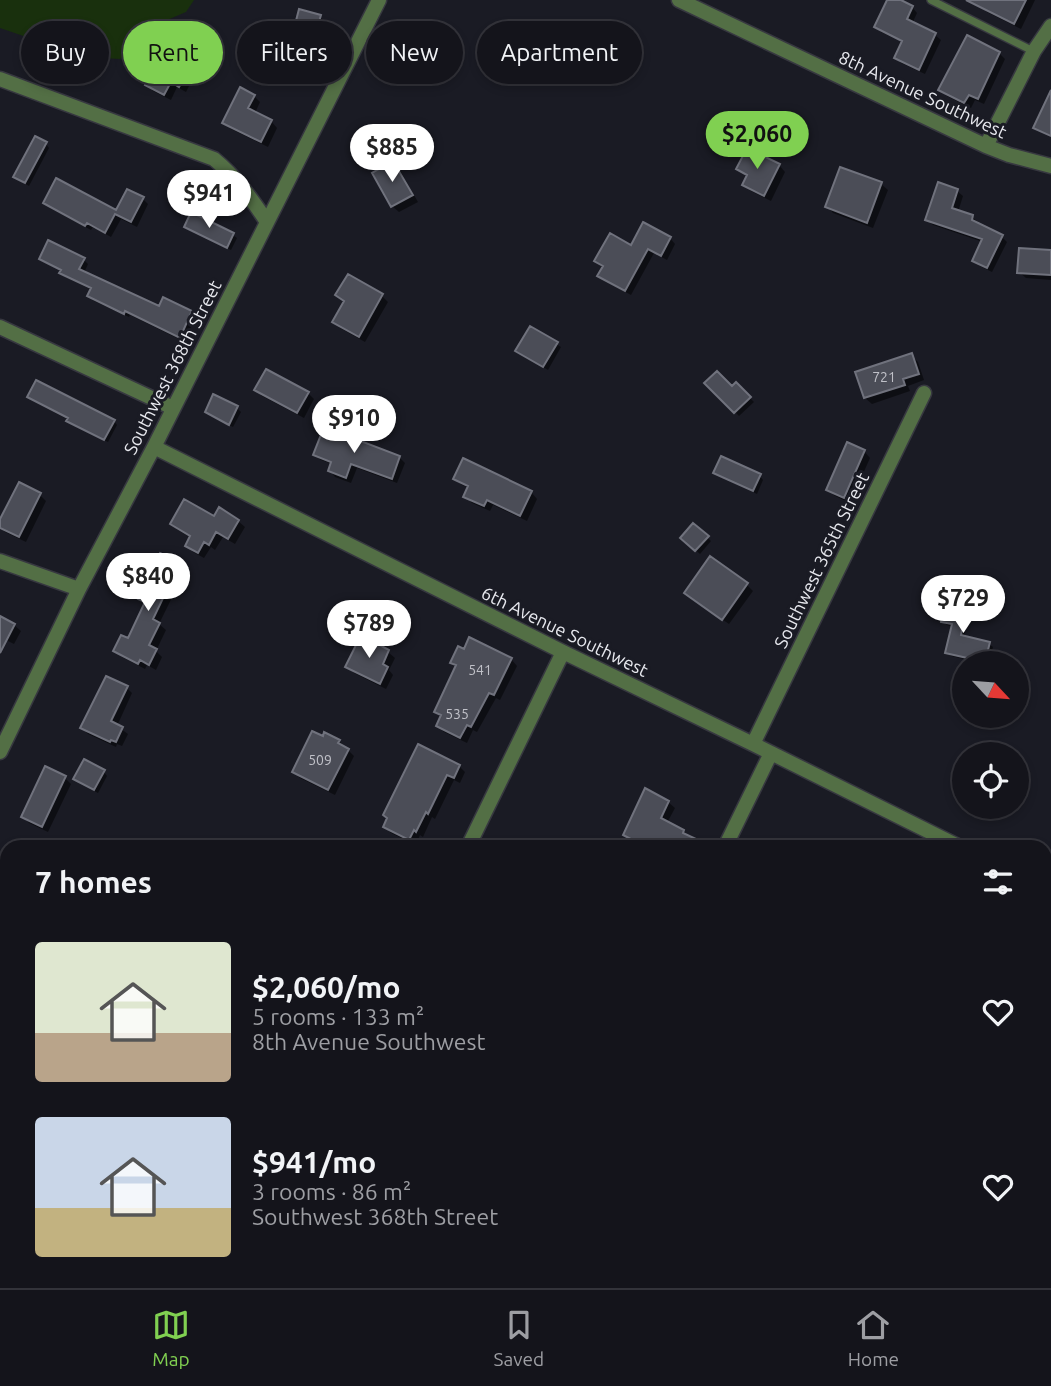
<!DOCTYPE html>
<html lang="en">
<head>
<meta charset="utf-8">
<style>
  :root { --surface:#14141b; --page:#212128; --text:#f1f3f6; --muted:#9d9ea3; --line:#33333a; --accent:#80d051 }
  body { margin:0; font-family:Ubuntu,sans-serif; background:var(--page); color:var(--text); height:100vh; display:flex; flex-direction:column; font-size:26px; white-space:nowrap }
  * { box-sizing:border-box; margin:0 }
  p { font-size:23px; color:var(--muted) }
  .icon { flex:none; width:38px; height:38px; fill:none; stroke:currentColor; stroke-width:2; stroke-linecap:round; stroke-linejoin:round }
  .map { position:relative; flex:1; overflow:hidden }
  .panel { position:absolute; left:0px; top:840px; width:1052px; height:448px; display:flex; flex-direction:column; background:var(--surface); border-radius:21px 21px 0 0; box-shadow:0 4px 10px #0003,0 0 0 2px var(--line) }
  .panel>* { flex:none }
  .banner { position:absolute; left:21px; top:21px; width:700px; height:63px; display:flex; gap:14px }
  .needle { width:46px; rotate:116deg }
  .tools { position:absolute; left:952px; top:651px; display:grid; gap:14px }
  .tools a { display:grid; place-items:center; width:77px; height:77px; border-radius:50%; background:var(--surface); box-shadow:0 4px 10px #0003,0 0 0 2px var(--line); font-size:35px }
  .price { position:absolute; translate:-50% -60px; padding:0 16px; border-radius:24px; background:#fff; color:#222; font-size:23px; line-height:46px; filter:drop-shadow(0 2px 4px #0008) }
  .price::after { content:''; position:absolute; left:50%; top:42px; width:21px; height:16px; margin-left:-10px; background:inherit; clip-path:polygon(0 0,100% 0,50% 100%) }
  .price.active { background:var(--accent); color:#111 }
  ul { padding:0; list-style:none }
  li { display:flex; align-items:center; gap:21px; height:175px; padding:0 35px }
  li span { display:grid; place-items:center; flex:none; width:196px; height:140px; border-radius:7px; color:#555 }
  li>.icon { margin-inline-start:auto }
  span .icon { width:84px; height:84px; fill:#fffc; stroke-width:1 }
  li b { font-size:30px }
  h2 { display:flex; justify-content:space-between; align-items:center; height:84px; padding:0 35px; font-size:30px }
  .pill { padding:0 24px; border-radius:32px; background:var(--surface); box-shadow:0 4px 10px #0003,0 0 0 2px var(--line); font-size:24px; line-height:63px }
  .pill.active { background:var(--accent); color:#111 }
  .dock { display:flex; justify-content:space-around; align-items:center; height:98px; border-top:2px solid var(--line); background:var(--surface); font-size:19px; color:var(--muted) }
  .dock a { display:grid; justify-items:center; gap:4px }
  .dock .active { color:var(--accent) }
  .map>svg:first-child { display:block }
  .green { fill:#19300d }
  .shadow { fill:#0007 }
  .building { fill:#4b4d57; stroke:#70727d; stroke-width:2 }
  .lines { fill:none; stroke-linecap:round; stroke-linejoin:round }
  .service-casing { stroke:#373840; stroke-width:10 }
  .minor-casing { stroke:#373840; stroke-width:17 }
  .service { stroke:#536f45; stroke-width:7 }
  .minor { stroke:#536f45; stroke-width:14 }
  .labels { text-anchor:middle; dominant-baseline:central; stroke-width:6; stroke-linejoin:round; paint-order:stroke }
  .number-label { font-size:14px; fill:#c0c1c8 }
  .street-label { font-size:18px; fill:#e7e8ee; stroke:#1a1b24 }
</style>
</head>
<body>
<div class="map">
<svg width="1051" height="1288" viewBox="0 0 1051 1288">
  <rect width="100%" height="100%" fill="#1a1b24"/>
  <path class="green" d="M 0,0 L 194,0 L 186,12 L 153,26 L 120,59 L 85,57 L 0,28 Z
    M 1045,1231 L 1051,1233 L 1051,1288 L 993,1288 L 997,1281 L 1045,1281 Z"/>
  <path class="shadow" d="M 889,0 L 897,0 L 912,7 L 917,13 L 912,24 L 935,35 L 941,40 L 925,74 L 901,63 L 896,58 L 903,42 L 881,32 L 876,26 Z
    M 983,0 L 1035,0 L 1021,29 L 987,12 L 980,6 Z
    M 320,17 L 326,23 L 324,33 L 330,39 L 326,53 L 319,51 L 317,59 L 297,53 L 291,47 Z
    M 999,53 L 1005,59 L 984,104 L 975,100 L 971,108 L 947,96 L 940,90 Z
    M 182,59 L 188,65 L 183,75 L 191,82 L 186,92 L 177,87 L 171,100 L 153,91 L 147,85 Z
    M 254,96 L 260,102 L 255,113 L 271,121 L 277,128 L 268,147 L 231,129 L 224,123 Z
    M 46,144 L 49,148 L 29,186 L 19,180 L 15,177 Z
    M 393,163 L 399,169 L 418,202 L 399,212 L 392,206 Z
    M 779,165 L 785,172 L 771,201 L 751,191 L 744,185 L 748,177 L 739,169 Z
    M 881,184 L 888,190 L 873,228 L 833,213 L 827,206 Z
    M 939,185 L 957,191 L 963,196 L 958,212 L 972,217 L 978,222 L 977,225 L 1002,237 L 1007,242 L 992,272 L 980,266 L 974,260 L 983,242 L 933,225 L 927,220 Z
    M 143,199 L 148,204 L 137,227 L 121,219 L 111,237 L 93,227 L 91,230 L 50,208 L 45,203 L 117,213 Z
    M 186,226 L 233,235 L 237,238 L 231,250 L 190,230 Z
    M 670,238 L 675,244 L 667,260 L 654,253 L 631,295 L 605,281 L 600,275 L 604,268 L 596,261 L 632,247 Z
    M 1051,252 L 1051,280 L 1026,278 L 1019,272 Z
    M 41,259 L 83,259 L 88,264 L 84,273 L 159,309 L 190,312 L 195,317 L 185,342 L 130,315 L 129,317 L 94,301 L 89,296 L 92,290 L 66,277 L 61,272 L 62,271 L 46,263 Z
    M 348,276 L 382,296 L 388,302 L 365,342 L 340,328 L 334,321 L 345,302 L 337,295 Z
    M 531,328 L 561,347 L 548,370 L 517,351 Z
    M 911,355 L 918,362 L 924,380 L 908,386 L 910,391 L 872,404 L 865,398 Z
    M 706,383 L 732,388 L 736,384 L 754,402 L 739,416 Z
    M 256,390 L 308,393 L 314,399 L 304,418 L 262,396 Z
    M 214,396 L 237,408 L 241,412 L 233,427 L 210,416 L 207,412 Z
    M 29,397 L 114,421 L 117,425 L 108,442 L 72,424 L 69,420 L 33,401 Z
    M 864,451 L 870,458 L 850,503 L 835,496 L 828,490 Z
    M 315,455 L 399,457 L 405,463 L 397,483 L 357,468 L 351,483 L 335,477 L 330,471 L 332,464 L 321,460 Z
    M 715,472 L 760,476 L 763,480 L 757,494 L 719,476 Z
    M 455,479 L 531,492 L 537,499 L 527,521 L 493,505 L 490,511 L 472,503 L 465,496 L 469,488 L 462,485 Z
    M 40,495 L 46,501 L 26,542 L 5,532 L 0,527 L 0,523 Z
    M 214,519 L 238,521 L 245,527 L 235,544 L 223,537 L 215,550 L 211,547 L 204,558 L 193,552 L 187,545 L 191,538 L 178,530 L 172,524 Z
    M 694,525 L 711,541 L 700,554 L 682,538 Z
    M 710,559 L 747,585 L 753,591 L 729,624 L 692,599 Z
    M 179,564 L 185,571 L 159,624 L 166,630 L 156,651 L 162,657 L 156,670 L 147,665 L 145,669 L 122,657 L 115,651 L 129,640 L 146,604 L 140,599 Z
    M 967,602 L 971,606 L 964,637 L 989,644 L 993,647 L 989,663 L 980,663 L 951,656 L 947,652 L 953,627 L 947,625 L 943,622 Z
    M 0,618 L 14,625 L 21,631 L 14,644 L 2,638 Z
    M 361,637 L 388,652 L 395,658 L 389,670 L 393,675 L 386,689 L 354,673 L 347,666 Z
    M 511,659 L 517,666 L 500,700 L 496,698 L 477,732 L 473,730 L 467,743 L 444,732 L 438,726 L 442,718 L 436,711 L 457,667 L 452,662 Z
    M 127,688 L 132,693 L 117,726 L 128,734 L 122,746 L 117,744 L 116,747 L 88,734 L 82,728 Z
    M 323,738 L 339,741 L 354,756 L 335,795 L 300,778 L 294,771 Z
    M 459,766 L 465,772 L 460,783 L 454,780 L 435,819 L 432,817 L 423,837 L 420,835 L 416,845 L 391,833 L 385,827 L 389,819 L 385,815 Z
    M 104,772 L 107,776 L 98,793 L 79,783 L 76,779 Z
    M 65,778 L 71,784 L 48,832 L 29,823 L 23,816 Z
    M 668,802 L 675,808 L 667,823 L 683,831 L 701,847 L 643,847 L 631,841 L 625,835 Z
    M 0,952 L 7,956 L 7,994 L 0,991 Z
    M 1045,1034 L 1051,1037 L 1051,1060 L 1045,1057 Z
    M 1045,1095 L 1049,1099 L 1045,1108 Z
    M 0,1222 L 7,1226 L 7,1280 L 0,1277 Z
    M 303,1281 L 313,1288 L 298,1288 Z
    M 705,1281 L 730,1281 L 726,1288 L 720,1288 Z
    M 880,1281 L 913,1281 L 917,1285 L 914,1288 L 878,1288 L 876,1285 Z"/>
  <path class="building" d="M 887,0 L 901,0 L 913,6 L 907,19 L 936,33 L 919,70 L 894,58 L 902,41 L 874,27 Z
    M 966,0 L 1026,0 L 1014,24 Z
    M 299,9 L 321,15 L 317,29 L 325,31 L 320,48 L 313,46 L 311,54 L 289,48 Z
    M 967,35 L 1000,52 L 978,99 L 969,95 L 964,103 L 938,90 Z
    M 164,48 L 183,58 L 177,69 L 186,74 L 179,87 L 171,82 L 164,95 L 145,85 Z
    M 240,87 L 255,95 L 248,108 L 272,120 L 261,142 L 222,123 Z
    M 1051,90 L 1051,136 L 1033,128 Z
    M 35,136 L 47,142 L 25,183 L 13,177 Z
    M 747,148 L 780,164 L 764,196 L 742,185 L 747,175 L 736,169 Z
    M 393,161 L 413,195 L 391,207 L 372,173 Z
    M 840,167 L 882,182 L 867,223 L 825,207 Z
    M 56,178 L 116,210 L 127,189 L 144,197 L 131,222 L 115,214 L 105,233 L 87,223 L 85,226 L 43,203 Z
    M 938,182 L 958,189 L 952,208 L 973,215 L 972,220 L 1003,235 L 987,268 L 972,261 L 982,239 L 925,220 Z
    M 191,212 L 234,233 L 227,248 L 184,227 Z
    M 643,222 L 671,237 L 661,256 L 648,249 L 625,291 L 597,276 L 603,266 L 594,261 L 610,233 L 631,245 Z
    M 48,240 L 85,258 L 79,269 L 159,306 L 163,297 L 192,311 L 180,338 L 125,311 L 124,314 L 87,296 L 91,288 L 59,273 L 61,270 L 39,259 Z
    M 1019,248 L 1051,250 L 1051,275 L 1017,273 Z
    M 348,274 L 383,294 L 359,337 L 332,322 L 344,301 L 335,295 Z
    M 530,326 L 558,342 L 543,367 L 515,351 Z
    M 912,353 L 919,374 L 903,379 L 905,385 L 864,398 L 855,372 Z
    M 266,369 L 309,392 L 297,413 L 254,390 Z
    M 717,371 L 732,386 L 736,382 L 751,397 L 734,413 L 704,383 Z
    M 36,380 L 115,420 L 104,440 L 66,421 L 68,418 L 27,397 Z
    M 213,394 L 238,406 L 229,425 L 205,412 Z
    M 324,427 L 400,456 L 392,479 L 351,464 L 346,478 L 328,471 L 331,462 L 313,455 Z
    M 847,442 L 865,450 L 844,498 L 826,490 Z
    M 721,456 L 761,474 L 753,491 L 713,473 Z
    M 463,458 L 532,491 L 520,516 L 487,500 L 484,506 L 463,497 L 468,486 L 453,479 Z
    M 19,482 L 41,493 L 19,537 L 0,528 L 0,519 Z
    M 184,499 L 214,516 L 219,507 L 239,520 L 228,539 L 216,532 L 209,545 L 204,542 L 198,553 L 185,546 L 190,536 L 170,524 Z
    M 693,523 L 709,536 L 695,551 L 680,538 Z
    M 160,553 L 180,563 L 153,619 L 160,623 L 149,645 L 157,649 L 149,665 L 140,660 L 138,664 L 113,651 L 121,635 L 128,638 L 145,602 L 138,599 Z
    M 710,556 L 748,583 L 722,620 L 684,593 Z
    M 958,598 L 968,600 L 961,635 L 990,642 L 985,662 L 945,653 L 952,624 L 941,622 L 944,605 L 956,608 Z
    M 0,616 L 15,624 L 0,653 Z
    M 361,635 L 389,650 L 383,664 L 388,667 L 380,684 L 345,667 Z
    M 469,637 L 512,658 L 494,695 L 489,693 L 471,727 L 467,725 L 460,738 L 436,726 L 441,715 L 434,712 L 456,665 L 450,663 L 458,646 L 464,649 Z
    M 106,676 L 128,686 L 111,721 L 123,727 L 116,742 L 111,740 L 110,742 L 80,728 Z
    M 312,731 L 323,736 L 324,732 L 340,740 L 338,743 L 349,749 L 328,790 L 292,772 Z
    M 418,744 L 460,765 L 454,778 L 447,775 L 428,814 L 426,812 L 416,832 L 414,830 L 409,840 L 383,827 L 387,818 L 383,815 Z
    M 84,759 L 105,770 L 94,790 L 73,779 Z
    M 45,766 L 66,776 L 42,827 L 21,817 Z
    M 645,788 L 669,801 L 661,818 L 684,830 L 683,833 L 696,839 L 692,847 L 646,847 L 623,835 Z"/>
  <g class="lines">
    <defs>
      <path id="service" d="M 931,0 L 1033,51
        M 611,1281 L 624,1288
        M 682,1288 L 691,1287
        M 830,1288 L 837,1281"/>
      <path id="minor" d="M 679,0 L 986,146 L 1009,155 L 1051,166
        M 0,79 L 214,159 C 236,177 251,198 267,222
        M 986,146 L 1034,51 L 1051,26
        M 0,327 L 173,408
        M 154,447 L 563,652 L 753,744 L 960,847
        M 0,561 L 79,589
        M 753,744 L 924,393
        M 0,752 L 79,589 L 154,447 L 379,0
        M 468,847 L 563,652
        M 725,847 L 771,753
        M 1045,889 L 1051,892
        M 1045,922 L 1051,909
        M 0,1081 L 7,1085
        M 139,1281 L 153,1288
        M 406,1281 L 419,1288
        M 245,1288 L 249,1281"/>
    </defs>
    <use href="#service" class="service-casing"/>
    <use href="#minor" class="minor-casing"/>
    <use href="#service" class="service"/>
    <use href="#minor" class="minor"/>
  </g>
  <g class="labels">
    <g class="number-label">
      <text x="884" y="377">721</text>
      <text x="480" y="670">541</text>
      <text x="457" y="714">535</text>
      <text x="320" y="760">509</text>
    </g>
    <g class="street-label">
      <text transform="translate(923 94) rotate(25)">8th Avenue Southwest</text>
      <text transform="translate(172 367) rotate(-63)">Southwest 368th Street</text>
      <text transform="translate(821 560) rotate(-64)">Southwest 365th Street</text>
      <text transform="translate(565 631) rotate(26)">6th Avenue Southwest</text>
    </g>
  </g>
</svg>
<div class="tools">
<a><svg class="needle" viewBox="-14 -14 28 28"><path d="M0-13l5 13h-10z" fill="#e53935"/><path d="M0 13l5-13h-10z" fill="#9d9ea3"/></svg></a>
<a><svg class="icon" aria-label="locate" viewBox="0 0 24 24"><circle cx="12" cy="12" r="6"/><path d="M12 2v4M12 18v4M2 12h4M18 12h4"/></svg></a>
</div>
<b class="price active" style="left:757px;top:171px">$2,060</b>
<b class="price" style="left:392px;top:184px">$885</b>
<b class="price" style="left:209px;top:230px">$941</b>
<b class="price" style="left:354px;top:455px">$910</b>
<b class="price" style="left:148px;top:613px">$840</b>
<b class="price" style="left:963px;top:635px">$729</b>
<b class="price" style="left:369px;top:660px">$789</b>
<div class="banner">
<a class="pill">Buy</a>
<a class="pill active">Rent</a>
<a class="pill">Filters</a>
<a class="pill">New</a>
<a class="pill">Apartment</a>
</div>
<section class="panel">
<h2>7 homes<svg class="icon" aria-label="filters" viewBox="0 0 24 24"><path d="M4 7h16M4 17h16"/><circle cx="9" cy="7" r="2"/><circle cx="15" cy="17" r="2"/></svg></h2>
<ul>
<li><span style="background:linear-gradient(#dfe7d0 65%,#b9a48a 0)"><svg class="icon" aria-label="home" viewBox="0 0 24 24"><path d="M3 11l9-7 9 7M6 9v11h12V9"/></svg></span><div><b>$2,060/mo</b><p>5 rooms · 133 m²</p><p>8th Avenue Southwest</p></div><svg class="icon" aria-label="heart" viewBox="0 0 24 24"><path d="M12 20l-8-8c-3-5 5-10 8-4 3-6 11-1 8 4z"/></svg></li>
<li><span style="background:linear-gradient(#c9d6e8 65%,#c2b280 0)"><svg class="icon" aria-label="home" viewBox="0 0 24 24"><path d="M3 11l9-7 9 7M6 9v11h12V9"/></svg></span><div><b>$941/mo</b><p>3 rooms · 86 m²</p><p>Southwest 368th Street</p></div><svg class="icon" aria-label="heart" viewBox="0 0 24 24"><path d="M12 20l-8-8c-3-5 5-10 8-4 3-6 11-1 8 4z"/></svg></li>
</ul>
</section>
</div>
<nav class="dock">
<a class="active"><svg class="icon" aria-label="map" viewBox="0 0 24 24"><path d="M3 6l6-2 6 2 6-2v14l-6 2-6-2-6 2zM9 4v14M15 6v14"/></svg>Map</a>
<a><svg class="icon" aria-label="saved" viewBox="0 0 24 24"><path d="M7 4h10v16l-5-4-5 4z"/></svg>Saved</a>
<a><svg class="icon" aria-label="home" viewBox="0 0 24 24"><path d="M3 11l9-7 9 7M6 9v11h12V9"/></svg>Home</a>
</nav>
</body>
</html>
